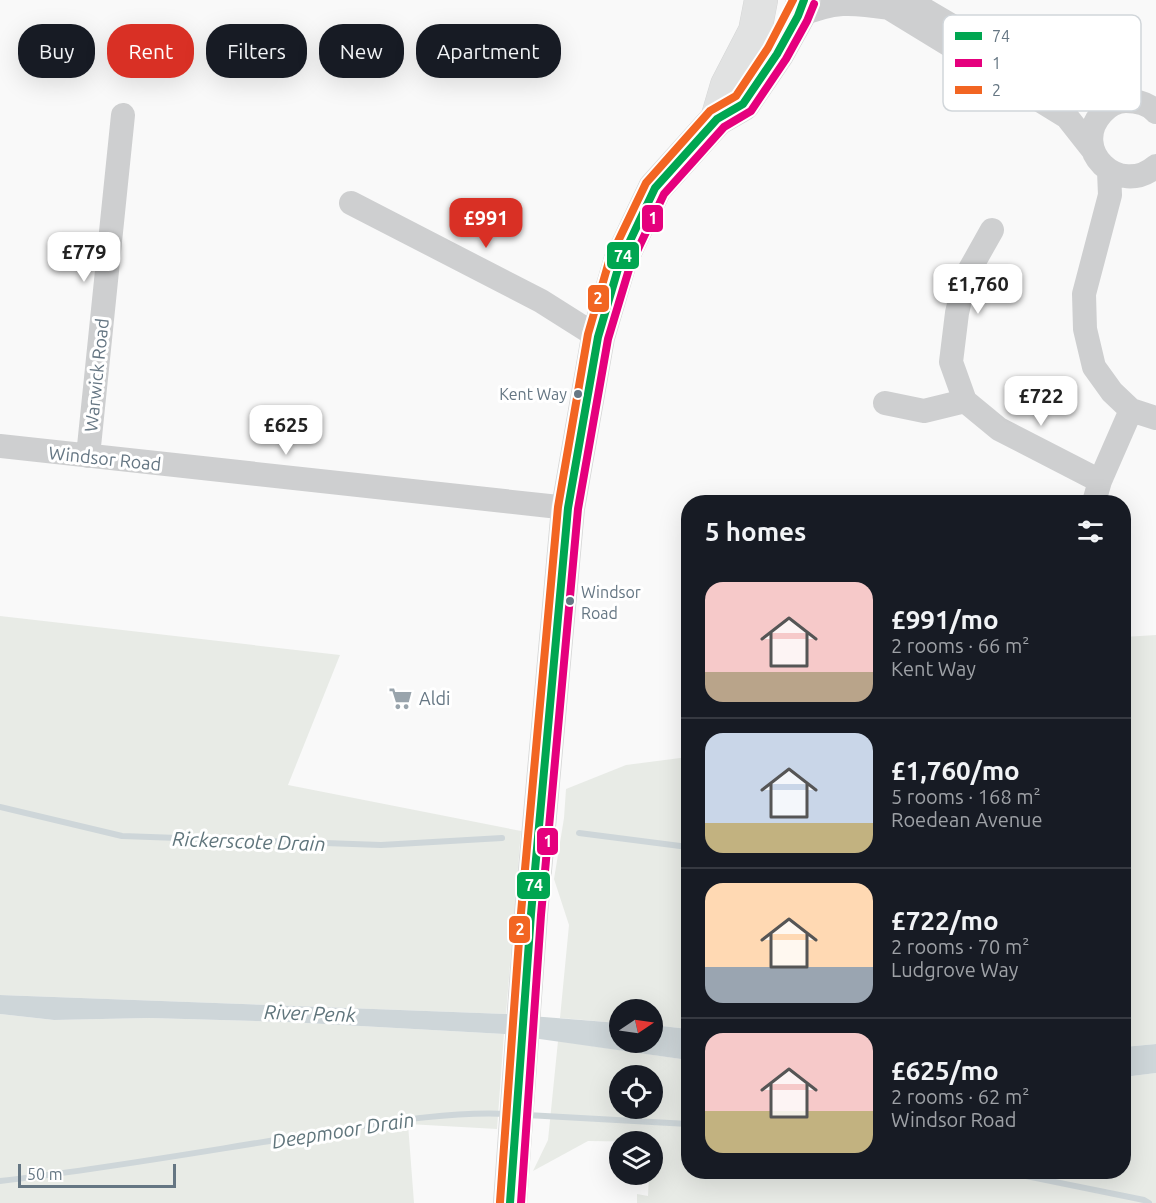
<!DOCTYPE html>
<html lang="en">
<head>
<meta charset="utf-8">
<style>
  :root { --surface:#171b24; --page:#20242c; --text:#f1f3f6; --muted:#9ea1a6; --line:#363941; --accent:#d93025 }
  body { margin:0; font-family:Ubuntu,sans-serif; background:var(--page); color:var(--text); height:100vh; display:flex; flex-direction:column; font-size:22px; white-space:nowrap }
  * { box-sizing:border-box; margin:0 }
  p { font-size:20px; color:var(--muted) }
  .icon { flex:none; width:33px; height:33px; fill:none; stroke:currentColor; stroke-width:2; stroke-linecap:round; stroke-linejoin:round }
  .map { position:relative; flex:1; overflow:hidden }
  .details { position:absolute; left:681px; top:495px; width:450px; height:684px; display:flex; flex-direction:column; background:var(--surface); border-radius:24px; box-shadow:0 6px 24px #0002 }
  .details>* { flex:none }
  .top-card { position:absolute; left:18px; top:24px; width:570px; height:54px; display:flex; gap:12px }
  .needle { width:39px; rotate:77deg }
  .controls { position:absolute; left:609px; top:999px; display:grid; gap:12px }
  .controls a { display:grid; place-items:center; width:54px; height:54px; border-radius:50%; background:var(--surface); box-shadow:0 6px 24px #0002; font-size:30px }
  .scale { position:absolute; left:18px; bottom:15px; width:158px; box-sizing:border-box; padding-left:6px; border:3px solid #657683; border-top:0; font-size:16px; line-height:21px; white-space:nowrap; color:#657683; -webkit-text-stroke:4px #fff; paint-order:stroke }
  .price { position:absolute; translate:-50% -51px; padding:0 14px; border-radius:12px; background:#fff; color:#222; font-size:20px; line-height:39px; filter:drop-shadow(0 2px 3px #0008) }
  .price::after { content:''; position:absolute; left:50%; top:36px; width:18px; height:14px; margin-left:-9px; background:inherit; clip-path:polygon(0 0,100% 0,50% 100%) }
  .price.on { background:var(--accent); color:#fff }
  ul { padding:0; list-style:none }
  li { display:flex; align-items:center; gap:18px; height:150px; padding:0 24px }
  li+li { border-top:2px solid var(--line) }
  li span { display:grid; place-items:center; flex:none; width:168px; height:120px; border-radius:18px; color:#555 }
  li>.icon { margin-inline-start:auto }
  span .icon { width:72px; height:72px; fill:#fffc; stroke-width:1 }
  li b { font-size:26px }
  h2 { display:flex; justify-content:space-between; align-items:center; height:72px; padding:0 24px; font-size:26px }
  .pill { padding:0 21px; border-radius:24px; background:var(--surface); box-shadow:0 6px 24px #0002; font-size:21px; line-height:54px }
  .pill.on { background:var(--accent); color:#fff }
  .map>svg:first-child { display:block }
  .green { fill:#e8ebe6; fill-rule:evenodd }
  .water { fill:#ced6d9 }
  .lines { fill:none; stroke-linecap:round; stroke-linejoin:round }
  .stream { stroke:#ced6d9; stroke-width:6 }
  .highway-casing { stroke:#d5d6d6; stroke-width:34 }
  .minor { stroke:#cecfd0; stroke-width:24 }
  .highway { stroke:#e1e2e2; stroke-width:33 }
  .bus-1-casing { stroke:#fff; stroke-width:12 }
  .bus-2-casing { stroke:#fff; stroke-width:12 }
  .bus-3-casing { stroke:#fff; stroke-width:12 }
  .bus-1 { stroke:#00a651; stroke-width:8 }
  .bus-2 { stroke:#e5007d; stroke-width:8 }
  .bus-3 { stroke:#f26522; stroke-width:8 }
  .bus-dot { fill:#657683; stroke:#fff; stroke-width:2 }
  .labels { text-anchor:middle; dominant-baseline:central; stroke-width:6; stroke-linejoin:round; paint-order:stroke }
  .bus-label { font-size:16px; fill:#657683; stroke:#fff; text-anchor:end }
  .street-label { font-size:18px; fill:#657683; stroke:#fff }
  .poi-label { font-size:18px; fill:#657683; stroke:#fff; text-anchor:start }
  .water-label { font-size:20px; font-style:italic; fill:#60757c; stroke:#fff }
  .key { fill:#fff; stroke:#d1d6da; stroke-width:1.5 }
  .key-label { font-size:16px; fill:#657683 }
  .line-badge { stroke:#fff; stroke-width:2 }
  .badge-label { font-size:16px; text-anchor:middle; font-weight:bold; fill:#fff }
</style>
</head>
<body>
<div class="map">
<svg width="1156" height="1203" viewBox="0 0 1156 1203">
  <rect width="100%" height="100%" fill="#f9f9f9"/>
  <path class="green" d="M 0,616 L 340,655 L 288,785 L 521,831 L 506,1014 L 0,995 Z
    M 1156,635 L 1156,1044 L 1124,1047 L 1124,637 Z
    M 688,757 L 688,1029 L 653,1025 L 652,1010 L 620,1010 L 619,1023 L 560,1018 L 569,925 L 554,879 L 564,818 L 566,789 L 626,765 Z
    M 0,1014 L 54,1020 L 149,1018 L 288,1022 L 504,1034 L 497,1129 L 408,1124 L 414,1203 L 0,1203 Z
    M 558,1041 L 688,1060 L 688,1172 L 1124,1172 L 1124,1077 L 1156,1073 L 1156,1203 L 637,1203 L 637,1194 L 648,1196 L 649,1175 L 652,1174 L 652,1142 L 588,1141 L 533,1171 L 548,1140 ZM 620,1076 L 652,1076 L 652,1108 L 620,1108 Z"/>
  <path class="water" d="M 0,995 L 506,1014 L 619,1023 L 620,1042 L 652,1042 L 653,1025 L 688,1029 L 688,1060 L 504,1034 L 288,1022 L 149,1018 L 54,1020 L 0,1014 Z
    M 1156,1044 L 1156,1073 L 1124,1077 L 1124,1047 Z"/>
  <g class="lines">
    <path class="stream" d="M 0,807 L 122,836 L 381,845 L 502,838
      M 579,833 L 688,847
      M 527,1115 L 688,1124
      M 1006,1172 L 1144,1200 L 1149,1203
      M 0,1181 C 105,1169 210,1150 314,1134 C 378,1124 443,1111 508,1114"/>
    <defs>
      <path id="highway" d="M 717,119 L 727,85 L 755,31 L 761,0
        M 510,1203 L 531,914 L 568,508 L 598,337 L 620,262 L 655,188 L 717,119 L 743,104 L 777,54 L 798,16 L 804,0"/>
    </defs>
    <use href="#highway" class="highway-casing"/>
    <path class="minor" d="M 880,0 L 889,8 L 1067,117 L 1093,150
      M 908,0 L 1071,96 L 1122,101
      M 798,16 C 834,1 850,2 889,8
      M 1156,112 C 1148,103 1138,101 1126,101 C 1117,101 1108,106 1102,113 C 1069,149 1119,198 1156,166
      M 1109,171 L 1110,195 L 1084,294 L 1085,329 L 1094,367 L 1112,392 L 1131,410 L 1156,418
      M 351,203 L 541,301 L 598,337
      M 965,401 L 951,362 L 957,313 L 965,278 L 992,230
      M 965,401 L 999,429 L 1100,481
      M 885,403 L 924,411 L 965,401
      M 0,446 L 568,508
      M 88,456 L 123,115
      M 1094,502 L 1100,481 L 1131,410"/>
    <use href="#highway" class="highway"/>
    <defs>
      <path id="bus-1" d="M 510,1203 L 531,914 L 568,508 L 598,337 L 620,262 L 655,188 L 717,119 L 743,104 L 777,54 L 798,16 L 804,0"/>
      <path id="bus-2" d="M 521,1203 L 541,915 L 578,509 L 608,339 L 630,266 L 664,194 L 724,127 L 751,111 L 786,59 L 807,21 L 814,4"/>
      <path id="bus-3" d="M 500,1202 L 521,913 L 558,507 L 588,334 L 610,258 L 646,183 L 710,111 L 736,96 L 768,48 L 793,0"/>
    </defs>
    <use href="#bus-1" class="bus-1-casing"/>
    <use href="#bus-2" class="bus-2-casing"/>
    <use href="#bus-3" class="bus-3-casing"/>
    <use href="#bus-1" class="bus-1"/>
    <use href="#bus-2" class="bus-2"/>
    <use href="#bus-3" class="bus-3"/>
  </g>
  <defs>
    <symbol id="supermarket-bare" viewBox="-9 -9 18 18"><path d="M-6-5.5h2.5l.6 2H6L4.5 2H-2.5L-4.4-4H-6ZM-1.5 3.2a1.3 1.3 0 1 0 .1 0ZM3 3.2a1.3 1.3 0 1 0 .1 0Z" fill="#99a4ac" stroke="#fff" stroke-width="2.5" paint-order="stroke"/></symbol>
  </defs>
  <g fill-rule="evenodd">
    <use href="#supermarket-bare" x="384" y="682" width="33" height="33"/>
  </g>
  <g class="bus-dot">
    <circle cx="578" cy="394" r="5"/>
    <circle cx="570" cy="601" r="5"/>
  </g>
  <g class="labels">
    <g class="bus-label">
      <text x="567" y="394">Kent Way</text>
      <text x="581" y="592" text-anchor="start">Windsor<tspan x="581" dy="21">Road</tspan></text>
    </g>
    <g class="street-label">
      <text transform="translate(96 375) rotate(-84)">Warwick Road</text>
      <text transform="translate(105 458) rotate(6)">Windsor Road</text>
    </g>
    <g class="poi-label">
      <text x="419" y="698">Aldi</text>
    </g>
    <g class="water-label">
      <text transform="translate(249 841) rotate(2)">Rickerscote Drain</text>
      <text transform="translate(310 1013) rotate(2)">River Penk</text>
      <text transform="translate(343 1130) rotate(-9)">Deepmoor Drain</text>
    </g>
  </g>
  <rect x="943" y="15" width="198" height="96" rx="9" class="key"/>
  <rect x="955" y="32" width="27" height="8" fill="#00a651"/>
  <rect x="955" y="59" width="27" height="8" fill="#e5007d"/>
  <rect x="955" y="86" width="27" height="8" fill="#f26522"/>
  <g class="key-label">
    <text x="992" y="42">74</text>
    <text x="992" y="69">1</text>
    <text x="992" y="96">2</text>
  </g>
  <g class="line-badge">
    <rect x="641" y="204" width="23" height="29" rx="6" fill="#e5007d"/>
    <rect x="606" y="241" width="34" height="29" rx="6" fill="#00a651"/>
    <rect x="587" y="284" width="23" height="29" rx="6" fill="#f26522"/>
    <rect x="536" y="827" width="23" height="29" rx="6" fill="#e5007d"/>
    <rect x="516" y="871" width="35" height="29" rx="6" fill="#00a651"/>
    <rect x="508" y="915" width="23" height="29" rx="6" fill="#f26522"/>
  </g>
  <g class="badge-label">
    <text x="653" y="224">1</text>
    <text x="623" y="262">74</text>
    <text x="598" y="304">2</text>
    <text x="548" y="847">1</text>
    <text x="534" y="891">74</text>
    <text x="520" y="935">2</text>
  </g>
</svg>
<div class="controls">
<a><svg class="needle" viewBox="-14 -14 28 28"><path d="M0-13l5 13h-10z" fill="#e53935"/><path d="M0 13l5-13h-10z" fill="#9ea1a6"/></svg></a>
<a><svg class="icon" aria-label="locate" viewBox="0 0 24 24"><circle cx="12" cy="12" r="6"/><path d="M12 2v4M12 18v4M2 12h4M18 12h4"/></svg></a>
<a><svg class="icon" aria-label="layers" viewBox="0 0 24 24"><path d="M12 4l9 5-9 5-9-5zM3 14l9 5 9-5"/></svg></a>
</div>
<div class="scale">50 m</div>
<b class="price on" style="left:486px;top:249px">£991</b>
<b class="price" style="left:84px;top:283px">£779</b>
<b class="price" style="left:978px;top:315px">£1,760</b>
<b class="price" style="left:1041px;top:427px">£722</b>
<b class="price" style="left:286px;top:456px">£625</b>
<div class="top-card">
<a class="pill">Buy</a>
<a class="pill on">Rent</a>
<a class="pill">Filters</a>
<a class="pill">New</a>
<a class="pill">Apartment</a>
</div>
<section class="details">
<h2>5 homes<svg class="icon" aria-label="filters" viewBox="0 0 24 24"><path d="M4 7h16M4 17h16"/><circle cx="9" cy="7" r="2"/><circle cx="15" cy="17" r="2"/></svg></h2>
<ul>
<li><span style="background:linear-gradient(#f6c9c9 75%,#b9a48a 0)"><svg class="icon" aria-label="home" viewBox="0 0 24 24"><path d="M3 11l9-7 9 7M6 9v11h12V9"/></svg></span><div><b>£991/mo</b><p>2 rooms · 66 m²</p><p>Kent Way</p></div></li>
<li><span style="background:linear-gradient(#c9d6e8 75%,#c2b280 0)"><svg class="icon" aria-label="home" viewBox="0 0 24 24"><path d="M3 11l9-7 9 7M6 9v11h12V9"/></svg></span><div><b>£1,760/mo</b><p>5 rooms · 168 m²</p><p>Roedean Avenue</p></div></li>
<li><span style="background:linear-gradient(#ffd9b3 70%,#9aa5b1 0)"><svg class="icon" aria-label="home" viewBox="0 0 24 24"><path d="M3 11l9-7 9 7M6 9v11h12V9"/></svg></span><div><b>£722/mo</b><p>2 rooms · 70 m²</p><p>Ludgrove Way</p></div></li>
<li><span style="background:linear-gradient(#f6c9c9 65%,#c2b280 0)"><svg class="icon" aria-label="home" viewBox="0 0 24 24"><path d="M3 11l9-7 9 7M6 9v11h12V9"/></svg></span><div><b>£625/mo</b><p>2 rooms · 62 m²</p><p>Windsor Road</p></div></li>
</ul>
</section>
</div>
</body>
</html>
